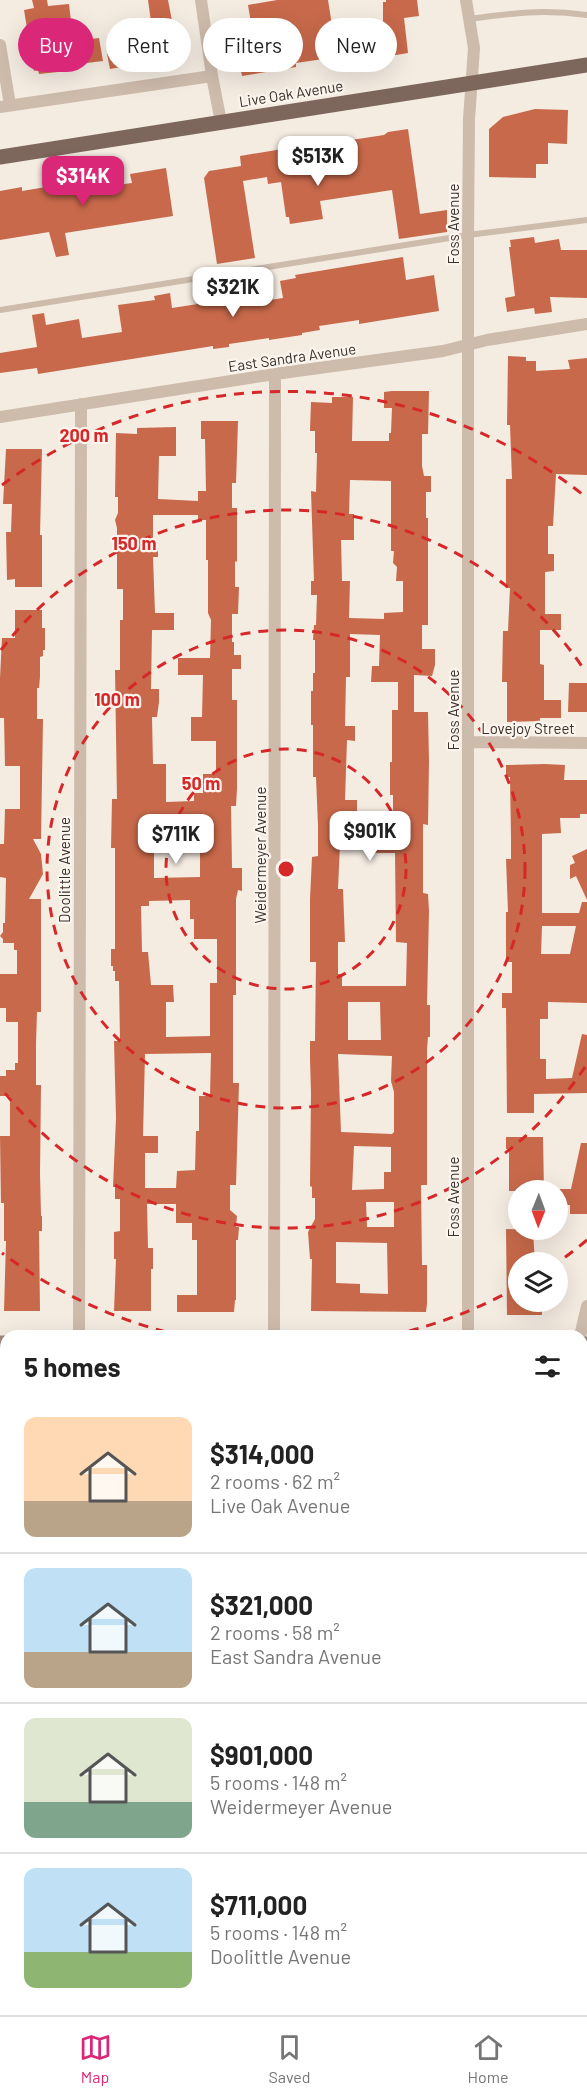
<!DOCTYPE html>
<html lang="en">
<head>
<meta charset="utf-8">
<style>
  :root { --surface:#fff; --page:#f2f2f2; --text:#222; --muted:#767676; --line:#e0e0e0; --accent:#db2777 }
  body { margin:0; font-family:Barlow,sans-serif; background:var(--page); color:var(--text); height:100vh; display:flex; flex-direction:column; font-size:22px; white-space:nowrap }
  * { box-sizing:border-box; margin:0 }
  p { font-size:20px; color:var(--muted) }
  .icon { flex:none; width:33px; height:33px; fill:none; stroke:currentColor; stroke-width:2; stroke-linecap:round; stroke-linejoin:round }
  .map { position:relative; flex:1; overflow:hidden }
  .drawer { position:absolute; left:0px; top:1330px; width:588px; height:686px; display:flex; flex-direction:column; background:var(--surface); border-radius:18px 18px 0 0; box-shadow:0 6px 24px #0002 }
  .drawer>* { flex:none }
  .banner { position:absolute; left:18px; top:18px; width:552px; height:54px; display:flex; gap:12px }
  .needle { width:39px; rotate:181deg }
  .fabs { position:absolute; left:508px; top:1180px; display:grid; gap:12px }
  .fabs a { display:grid; place-items:center; width:60px; height:60px; border-radius:50%; background:var(--surface); box-shadow:0 6px 24px #0002; font-size:30px }
  .price { position:absolute; translate:-50% -51px; padding:0 14px; border-radius:12px; background:#fff; color:#222; font-size:20px; line-height:39px; filter:drop-shadow(0 2px 3px #0008) }
  .price::after { content:''; position:absolute; left:50%; top:36px; width:18px; height:14px; margin-left:-9px; background:inherit; clip-path:polygon(0 0,100% 0,50% 100%) }
  .price.on { background:var(--accent); color:#fff }
  ul { padding:0; list-style:none }
  li { display:flex; align-items:center; gap:18px; height:150px; padding:0 24px }
  li+li { border-top:2px solid var(--line) }
  li span { display:grid; place-items:center; flex:none; width:168px; height:120px; border-radius:12px; color:#555 }
  li>.icon { margin-inline-start:auto }
  span .icon { width:72px; height:72px; fill:#fffc; stroke-width:1 }
  li b { font-size:26px }
  h2 { display:flex; justify-content:space-between; align-items:center; height:72px; padding:0 24px; font-size:26px }
  .tag { padding:0 21px; border-radius:27px; background:var(--surface); box-shadow:0 6px 24px #0002; font-size:21px; line-height:54px }
  .tag.on { background:var(--accent); color:#fff }
  .dock { display:flex; justify-content:space-around; align-items:center; height:84px; border-top:2px solid var(--line); background:var(--surface); font-size:16px; color:var(--muted) }
  .dock a { display:grid; justify-items:center; gap:3px }
  .dock .on { color:var(--accent) }
  .map>svg:first-child { display:block }
  .lines { fill:none; stroke-linecap:round; stroke-linejoin:round }
  .stream { stroke:#7fb0b2; stroke-width:4.5 }
  .building { fill:#c8694b; fill-rule:evenodd }
  .path { stroke:#b9a596; stroke-width:3; stroke-dasharray:3 3; stroke-linecap:butt }
  .lane { stroke:#cdbbac; stroke-width:6 }
  .street { stroke:#cdbbac; stroke-width:12 }
  .secondary { stroke:#a18a7d; stroke-width:15 }
  .primary { stroke:#7d675c; stroke-width:15 }
  .ring { fill:none; stroke:#d62828; stroke-width:3; stroke-dasharray:10 8 }
  .labels { text-anchor:middle; dominant-baseline:central; stroke-width:4.5; stroke-linejoin:round; paint-order:stroke }
  .street-label { font-size:15px; fill:#3b302b; stroke:#fbf5ee }
  .centre { fill:#d62828; stroke:#fbf5ee; stroke-width:3 }
  .ring-label { font-size:18px; text-anchor:middle; font-weight:bold; fill:#d62828; stroke:#fbf5ee; stroke-width:4.5; stroke-linejoin:round; paint-order:stroke }
</style>
</head>
<body>
<div class="map">
<svg width="587" height="2015" viewBox="0 0 587 2015">
  <rect width="100%" height="100%" fill="#f4ebe1"/>
  <g class="lines">
    <path class="stream" d="M 582,1532 L 587,1510
      M 477,2015 L 478,2010"/>
  </g>
  <path class="building" d="M 32,0 L 47,0 L 48,6 L 69,4 L 72,30 L 53,33 L 58,72 L 39,74 L 38,70 L 34,71 L 24,10 L 34,8 Z
    M 148,0 L 168,0 L 178,52 L 154,56 L 152,47 L 134,49 L 131,32 L 152,29 Z
    M 277,0 L 328,0 L 337,57 L 296,63 L 296,67 L 242,76 L 238,56 L 256,53 L 248,5 Z
    M 386,0 L 417,0 L 419,16 L 404,18 L 408,53 L 390,56 L 388,43 L 367,46 L 363,24 L 383,21 L 383,2 L 386,2 Z
    M 99,38 L 103,61 L 87,63 L 83,40 Z
    M 124,51 L 127,66 L 110,69 L 107,54 Z
    M 535,109 L 568,110 L 567,144 L 548,143 L 548,164 L 536,164 L 536,178 L 489,177 L 489,129 L 503,117 Z
    M 408,129 L 420,214 L 447,210 L 447,232 L 399,239 L 392,190 L 320,201 L 323,219 L 290,224 L 289,217 L 286,217 L 281,182 L 268,184 L 267,177 L 243,181 L 255,258 L 217,264 L 204,178 L 209,171 L 241,166 L 240,156 L 312,144 L 312,146 L 384,135 L 388,132 Z
    M 166,168 L 173,216 L 65,233 L 69,255 L 56,257 L 49,232 L 0,240 L 0,191 L 22,187 L 22,191 L 94,179 L 96,188 L 132,183 L 130,174 Z
    M 534,237 L 535,243 L 559,239 L 561,250 L 587,250 L 587,298 L 550,297 L 552,312 L 535,314 L 534,308 L 507,312 L 505,298 L 515,296 L 509,247 L 511,247 L 510,240 Z
    M 403,257 L 406,280 L 434,275 L 439,311 L 359,324 L 359,320 L 319,326 L 320,330 L 302,333 L 302,335 L 269,340 L 269,338 L 229,344 L 229,347 L 213,349 L 213,346 L 38,374 L 37,368 L 0,373 L 0,353 L 37,347 L 32,315 L 44,313 L 46,325 L 79,319 L 82,338 L 122,332 L 118,305 L 155,300 L 154,296 L 170,293 L 172,308 L 230,299 L 228,287 L 240,285 L 244,304 L 283,298 L 280,281 L 296,278 L 295,275 Z
    M 508,356 L 526,357 L 526,361 L 536,361 L 536,371 L 570,369 L 568,360 L 587,358 L 587,475 L 556,474 L 553,526 L 548,526 L 548,554 L 554,554 L 554,571 L 545,572 L 545,614 L 561,614 L 561,630 L 540,630 L 540,664 L 544,665 L 544,700 L 561,700 L 561,718 L 540,718 L 540,721 L 507,722 L 507,682 L 502,682 L 503,631 L 508,631 L 510,588 L 506,588 L 506,479 L 512,479 L 510,425 L 507,425 Z
    M 392,391 L 429,391 L 428,434 L 422,434 L 422,466 L 424,476 L 431,476 L 431,492 L 426,492 L 426,518 L 428,518 L 428,625 L 422,625 L 422,649 L 435,649 L 435,665 L 432,676 L 414,675 L 414,712 L 428,712 L 429,761 L 428,825 L 423,824 L 423,893 L 428,894 L 429,911 L 427,1005 L 430,1005 L 430,1037 L 428,1037 L 427,1049 L 427,1185 L 421,1185 L 422,1265 L 427,1265 L 427,1304 L 426,1312 L 311,1311 L 312,1259 L 310,1259 L 308,1232 L 315,1219 L 315,1198 L 312,1198 L 312,1187 L 310,1186 L 311,1093 L 310,1059 L 310,1041 L 315,1041 L 316,962 L 310,962 L 310,899 L 312,857 L 318,856 L 318,826 L 316,777 L 313,777 L 313,725 L 311,725 L 311,691 L 313,691 L 313,673 L 315,673 L 315,640 L 313,640 L 314,625 L 316,625 L 317,595 L 311,595 L 311,581 L 314,581 L 311,491 L 316,492 L 317,453 L 315,453 L 315,431 L 310,431 L 311,402 L 332,403 L 332,397 L 353,397 L 352,441 L 389,441 L 389,433 L 391,433 L 392,408 L 384,408 L 384,392 ZM 350,480 L 391,481 L 391,551 L 394,551 L 393,563 L 397,567 L 396,581 L 403,581 L 403,612 L 384,613 L 384,619 L 349,618 L 350,581 L 342,581 L 341,540 L 354,540 L 354,514 L 349,514 ZM 350,634 L 380,635 L 379,666 L 372,666 L 371,682 L 398,682 L 398,710 L 392,710 L 392,762 L 390,762 L 390,795 L 393,795 L 393,822 L 368,823 L 368,811 L 357,811 L 357,800 L 345,800 L 347,740 L 355,741 L 355,726 L 345,726 L 346,677 L 350,677 ZM 340,844 L 372,844 L 372,853 L 395,853 L 396,942 L 407,943 L 406,986 L 342,986 L 342,974 L 338,974 L 338,942 L 345,942 L 343,889 L 338,889 ZM 348,1002 L 380,1002 L 381,1040 L 348,1040 ZM 338,1054 L 392,1056 L 391,1081 L 394,1092 L 394,1132 L 392,1134 L 341,1132 ZM 354,1146 L 391,1147 L 391,1172 L 384,1172 L 384,1189 L 352,1190 ZM 366,1202 L 394,1202 L 394,1227 L 367,1227 ZM 336,1242 L 387,1243 L 388,1294 L 360,1293 L 360,1284 L 336,1283 Z
    M 201,421 L 238,421 L 236,483 L 232,483 L 232,508 L 237,508 L 237,562 L 235,561 L 235,587 L 239,587 L 238,614 L 232,614 L 232,642 L 234,642 L 234,655 L 241,655 L 241,669 L 232,669 L 232,700 L 237,700 L 237,788 L 236,806 L 231,806 L 232,868 L 242,868 L 242,891 L 238,890 L 236,899 L 236,995 L 233,995 L 233,1083 L 239,1083 L 236,1185 L 230,1185 L 230,1210 L 237,1216 L 236,1227 L 239,1227 L 238,1240 L 236,1240 L 236,1300 L 235,1300 L 234,1312 L 177,1312 L 177,1295 L 197,1295 L 197,1240 L 192,1240 L 192,1223 L 176,1223 L 176,1204 L 147,1204 L 148,1248 L 153,1248 L 153,1269 L 151,1269 L 151,1311 L 114,1311 L 116,1259 L 114,1259 L 114,1232 L 120,1231 L 120,1199 L 115,1199 L 115,1187 L 113,1187 L 116,1118 L 114,1041 L 120,1041 L 119,981 L 115,981 L 115,971 L 113,971 L 113,966 L 111,966 L 111,949 L 115,949 L 115,848 L 111,848 L 112,799 L 117,799 L 115,670 L 120,670 L 120,620 L 123,620 L 123,589 L 117,589 L 117,528 L 115,520 L 118,513 L 118,497 L 115,497 L 116,433 L 137,434 L 137,428 L 176,427 L 176,456 L 159,456 L 158,499 L 198,501 L 198,491 L 206,491 L 205,439 L 201,439 ZM 153,515 L 198,515 L 198,520 L 206,520 L 206,560 L 208,560 L 208,613 L 211,620 L 210,658 L 178,658 L 178,675 L 203,675 L 202,717 L 191,717 L 191,741 L 216,741 L 216,774 L 203,774 L 203,793 L 194,793 L 194,801 L 166,802 L 166,764 L 153,764 L 152,717 L 157,717 L 159,702 L 159,689 L 151,689 L 152,630 L 174,630 L 174,613 L 155,613 L 153,557 L 158,557 L 158,542 L 153,542 ZM 154,853 L 200,853 L 200,877 L 154,878 ZM 190,900 L 190,919 L 194,919 L 194,939 L 217,939 L 217,983 L 210,983 L 210,1036 L 166,1037 L 166,1002 L 174,1002 L 173,985 L 151,985 L 148,952 L 142,952 L 141,906 L 149,906 L 149,901 ZM 211,1053 L 210,1096 L 199,1096 L 199,1131 L 196,1131 L 195,1170 L 177,1171 L 176,1188 L 145,1188 L 145,1153 L 158,1153 L 158,1136 L 143,1136 L 145,1054 Z
    M 6,449 L 42,449 L 40,535 L 42,535 L 42,587 L 15,587 L 15,579 L 7,580 L 6,532 L 11,532 L 12,504 L 3,504 Z
    M 15,610 L 42,610 L 42,628 L 45,628 L 45,650 L 43,650 L 43,656 L 40,657 L 40,677 L 39,688 L 37,688 L 37,719 L 43,719 L 41,839 L 33,839 L 41,854 L 43,874 L 29,899 L 41,899 L 41,1012 L 37,1012 L 36,1044 L 36,1085 L 41,1085 L 40,1174 L 41,1216 L 42,1216 L 42,1231 L 39,1231 L 40,1311 L 4,1311 L 6,1241 L 4,1241 L 4,1203 L 1,1203 L 0,1136 L 10,1136 L 10,1096 L 0,1096 L 0,1076 L 6,1076 L 6,1070 L 15,1070 L 15,1063 L 18,1063 L 18,1022 L 6,1022 L 6,1008 L 0,1008 L 0,974 L 17,974 L 17,950 L 14,950 L 14,943 L 3,943 L 3,939 L 0,936 L 3,932 L 3,923 L 5,923 L 6,878 L 0,877 L 0,844 L 4,844 L 5,809 L 20,809 L 20,766 L 5,766 L 4,718 L 0,718 L 0,678 L 2,638 L 15,638 Z
    M 569,683 L 587,683 L 587,712 L 568,712 Z
    M 545,764 L 565,765 L 564,780 L 587,780 L 587,814 L 580,814 L 580,818 L 560,818 L 561,833 L 542,834 L 542,913 L 579,913 L 582,902 L 587,902 L 587,1003 L 548,1002 L 548,1019 L 540,1019 L 540,1059 L 546,1059 L 546,1079 L 572,1078 L 582,1034 L 587,1035 L 587,1093 L 534,1094 L 534,1113 L 507,1113 L 506,1008 L 502,1008 L 502,993 L 512,993 L 512,962 L 506,962 L 506,912 L 508,912 L 506,859 L 511,859 L 511,837 L 510,777 L 506,777 L 506,765 ZM 542,926 L 576,926 L 570,954 L 541,954 Z
    M 587,849 L 587,900 L 576,876 L 570,879 L 570,865 L 575,863 L 572,856 Z
    M 506,1137 L 543,1137 L 544,1191 L 509,1191 L 509,1149 L 506,1149 Z
    M 581,1143 L 587,1143 L 587,1214 L 570,1214 L 570,1205 L 558,1205 L 558,1189 L 571,1189 Z
    M 506,1229 L 533,1230 L 535,1263 L 519,1263 L 519,1302 L 542,1302 L 542,1315 L 507,1315 Z"/>
  <g class="lines">
    <path class="path" d="M 582,1686 L 587,1662
      M 513,2015 L 514,2010"/>
    <path class="lane" d="M 469,19 C 512,13 544,9 587,15
      M 0,310 L 468,235 L 587,220
      M 0,1582 L 6,1582"/>
    <path class="street" d="M 201,0 L 212,76 L 221,122
      M 466,0 L 474,48 L 469,119 L 468,235 L 468,1336
      M 0,45 L 10,105
      M 0,107 L 212,76
      M 0,417 L 275,374 L 443,351 L 487,340 L 587,324
      M 468,742 L 587,743
      M 79,1336 L 81,404
      M 274,1336 L 275,374
      M 580,1336 L 587,1306
      M 0,2015 L 60,2015
      M 141,2015 L 141,2010
      M 317,2015 L 318,2010"/>
    <path class="secondary" d="M 0,1343 L 6,1343
      M 582,1344 L 587,1344"/>
    <path class="primary" d="M 0,157 L 587,65"/>
  </g>
  <g class="ring">
    <circle cx="286" cy="869" r="120"/>
    <circle cx="286" cy="869" r="239"/>
    <path d="M585 1067A359 359 0 0 1 1 1088M1 650A359 359 0 0 1 585 671"/>
    <path d="M587 1240A478 478 0 0 1 557 1263M518 1287A478 478 0 0 1 389 1336M183 1336A478 478 0 0 1 2 1253M2 485A478 478 0 0 1 587 498"/>
  </g>
  <g class="labels">
    <g class="street-label">
      <text transform="translate(291 93) rotate(-9)">Live Oak Avenue</text>
      <text transform="translate(453 224) rotate(-90)">Foss Avenue</text>
      <text transform="translate(292 357) rotate(-8)">East Sandra Avenue</text>
      <text transform="translate(453 710) rotate(-90)">Foss Avenue</text>
      <text x="528" y="728">Lovejoy Street</text>
      <text transform="translate(260 855) rotate(-90)">Weidermeyer Avenue</text>
      <text transform="translate(64 870) rotate(-90)">Doolittle Avenue</text>
      <text transform="translate(453 1197) rotate(-90)">Foss Avenue</text>
    </g>
  </g>
  <circle cx="286" cy="869" r="9" class="centre"/>
  <g class="ring-label">
    <text x="84" y="442">200 m</text>
    <text x="134" y="550">150 m</text>
    <text x="117" y="706">100 m</text>
    <text x="201" y="790">50 m</text>
  </g>
</svg>
<div class="fabs">
<a><svg class="needle" viewBox="-14 -14 28 28"><path d="M0-13l5 13h-10z" fill="#e53935"/><path d="M0 13l5-13h-10z" fill="#767676"/></svg></a>
<a><svg class="icon" aria-label="layers" viewBox="0 0 24 24"><path d="M12 4l9 5-9 5-9-5zM3 14l9 5 9-5"/></svg></a>
</div>
<b class="price" style="left:318px;top:187px">$513K</b>
<b class="price on" style="left:83px;top:207px">$314K</b>
<b class="price" style="left:233px;top:318px">$321K</b>
<b class="price" style="left:370px;top:862px">$901K</b>
<b class="price" style="left:176px;top:865px">$711K</b>
<div class="banner">
<a class="tag on">Buy</a>
<a class="tag">Rent</a>
<a class="tag">Filters</a>
<a class="tag">New</a>
</div>
<section class="drawer">
<h2>5 homes<svg class="icon" aria-label="filters" viewBox="0 0 24 24"><path d="M4 7h16M4 17h16"/><circle cx="9" cy="7" r="2"/><circle cx="15" cy="17" r="2"/></svg></h2>
<ul>
<li><span style="background:linear-gradient(#ffd9b3 70%,#b9a48a 0)"><svg class="icon" aria-label="home" viewBox="0 0 24 24"><path d="M3 11l9-7 9 7M6 9v11h12V9"/></svg></span><div><b>$314,000</b><p>2 rooms · 62 m²</p><p>Live Oak Avenue</p></div></li>
<li><span style="background:linear-gradient(#bfe0f5 70%,#b9a48a 0)"><svg class="icon" aria-label="home" viewBox="0 0 24 24"><path d="M3 11l9-7 9 7M6 9v11h12V9"/></svg></span><div><b>$321,000</b><p>2 rooms · 58 m²</p><p>East Sandra Avenue</p></div></li>
<li><span style="background:linear-gradient(#dfe7d0 70%,#7fa58c 0)"><svg class="icon" aria-label="home" viewBox="0 0 24 24"><path d="M3 11l9-7 9 7M6 9v11h12V9"/></svg></span><div><b>$901,000</b><p>5 rooms · 148 m²</p><p>Weidermeyer Avenue</p></div></li>
<li><span style="background:linear-gradient(#bfe0f5 70%,#8fb573 0)"><svg class="icon" aria-label="home" viewBox="0 0 24 24"><path d="M3 11l9-7 9 7M6 9v11h12V9"/></svg></span><div><b>$711,000</b><p>5 rooms · 148 m²</p><p>Doolittle Avenue</p></div></li>
</ul>
</section>
</div>
<nav class="dock">
<a class="on"><svg class="icon" aria-label="map" viewBox="0 0 24 24"><path d="M3 6l6-2 6 2 6-2v14l-6 2-6-2-6 2zM9 4v14M15 6v14"/></svg>Map</a>
<a><svg class="icon" aria-label="saved" viewBox="0 0 24 24"><path d="M7 4h10v16l-5-4-5 4z"/></svg>Saved</a>
<a><svg class="icon" aria-label="home" viewBox="0 0 24 24"><path d="M3 11l9-7 9 7M6 9v11h12V9"/></svg>Home</a>
</nav>
</body>
</html>
